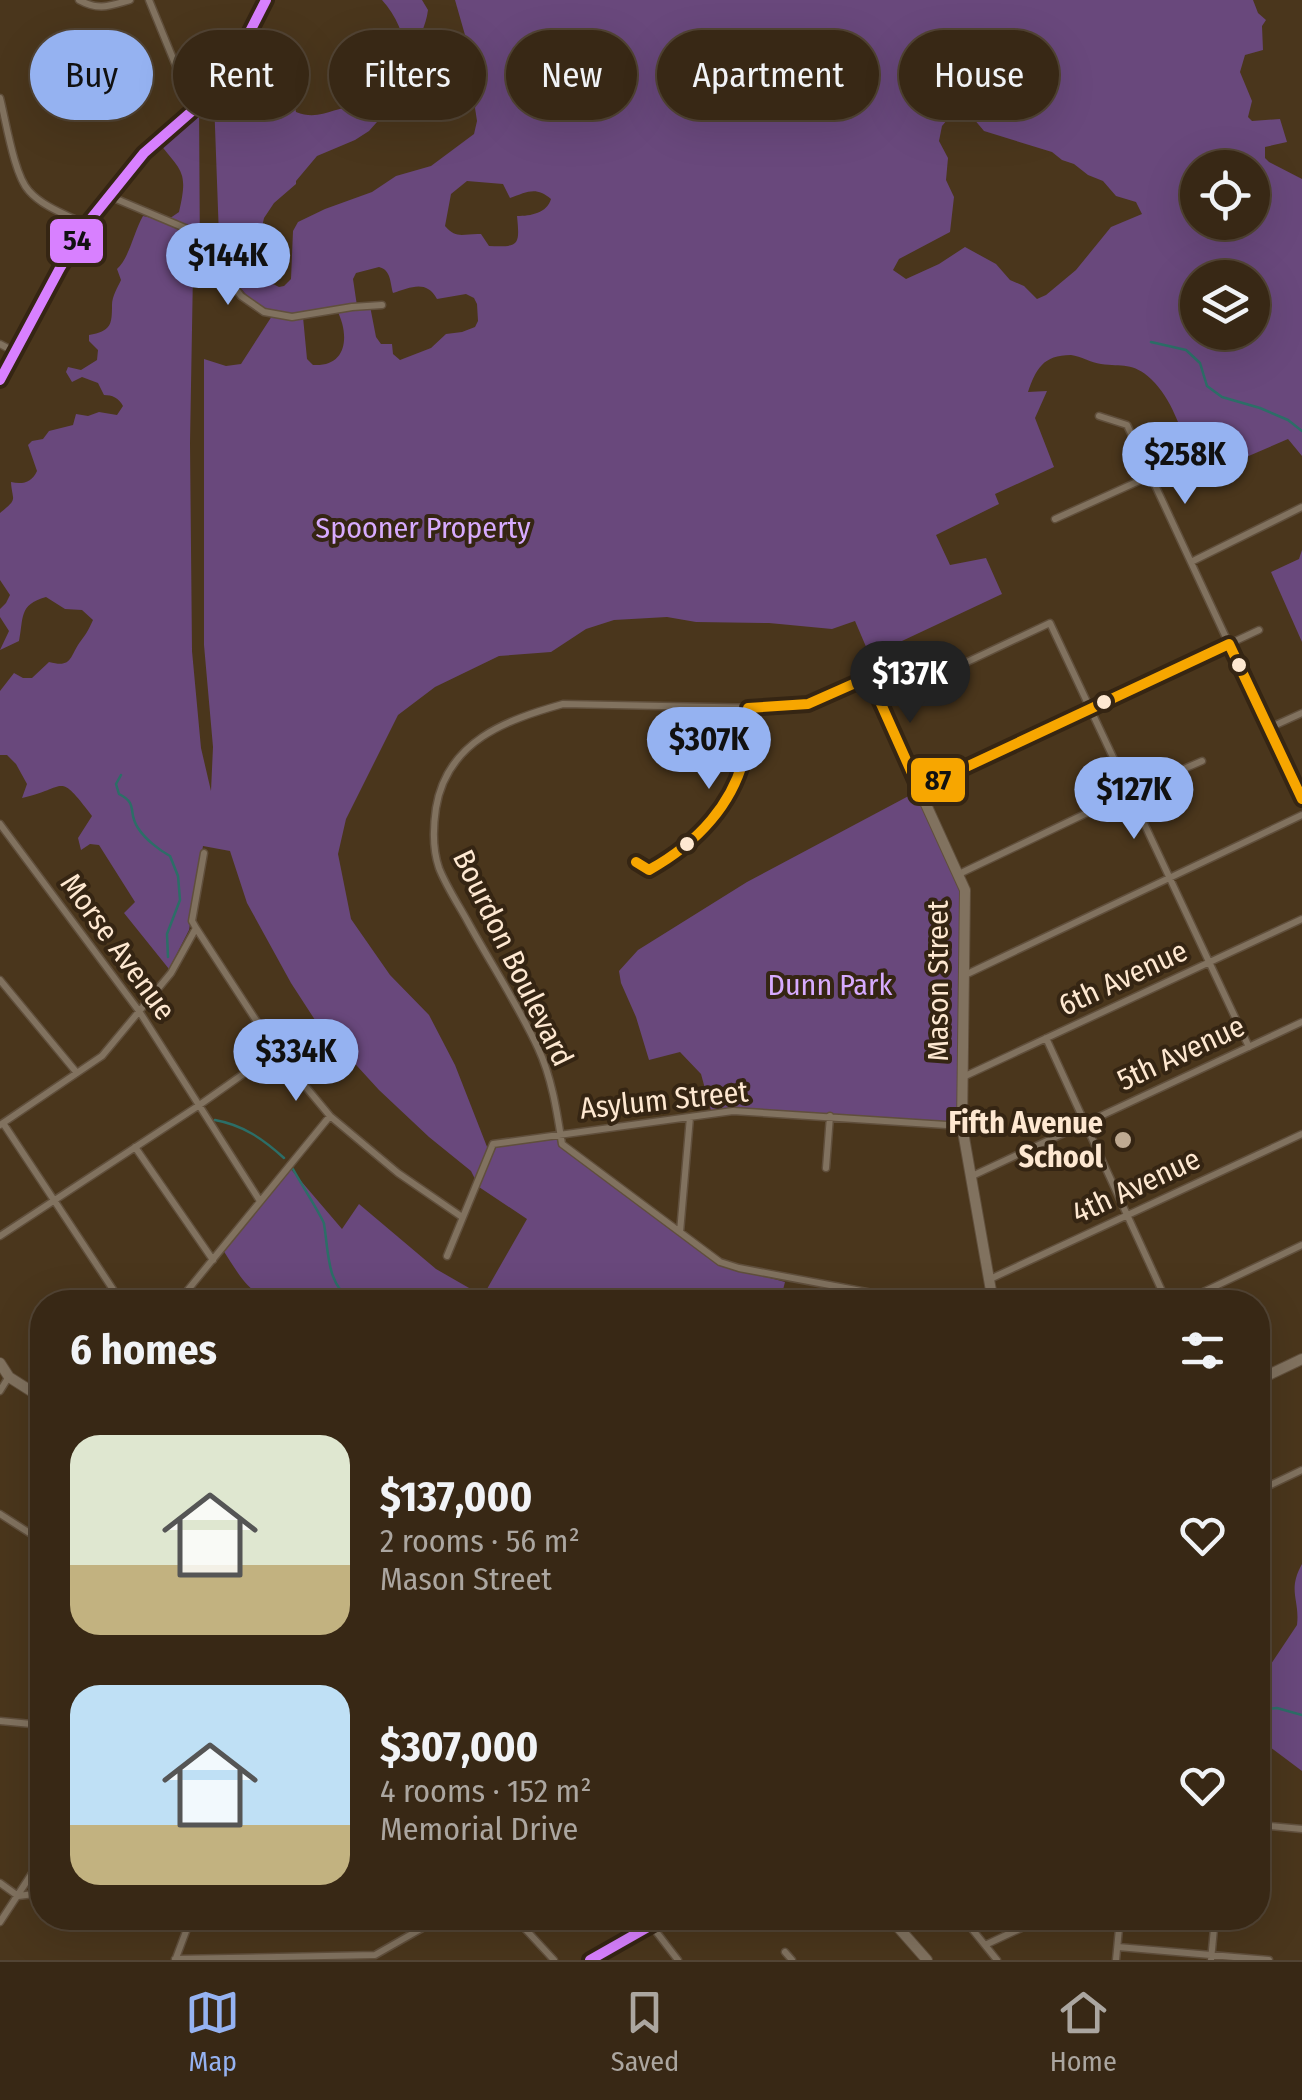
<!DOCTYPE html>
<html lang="en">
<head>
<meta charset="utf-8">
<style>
  :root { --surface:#382815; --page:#433422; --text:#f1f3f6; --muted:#aba6a0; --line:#524434; --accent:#95b2f1 }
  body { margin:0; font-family:"Fira Sans Condensed",sans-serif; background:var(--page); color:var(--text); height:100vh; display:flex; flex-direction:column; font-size:38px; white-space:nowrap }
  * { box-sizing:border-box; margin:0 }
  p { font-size:32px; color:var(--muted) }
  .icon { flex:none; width:55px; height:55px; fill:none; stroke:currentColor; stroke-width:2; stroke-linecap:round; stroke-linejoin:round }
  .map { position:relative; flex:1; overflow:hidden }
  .sheet { position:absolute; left:30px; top:1290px; width:1240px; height:640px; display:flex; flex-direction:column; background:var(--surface); border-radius:40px; box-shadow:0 10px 40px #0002,0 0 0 2px var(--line) }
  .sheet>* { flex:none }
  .top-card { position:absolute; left:30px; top:30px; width:1242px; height:90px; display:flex; gap:20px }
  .buttons { position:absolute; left:1180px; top:150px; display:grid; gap:20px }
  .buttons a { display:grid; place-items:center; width:90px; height:90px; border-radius:50%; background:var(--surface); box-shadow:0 10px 40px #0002,0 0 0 2px var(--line); font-size:50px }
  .price { position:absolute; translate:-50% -85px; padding:0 22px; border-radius:35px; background:var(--accent); color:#111; font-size:32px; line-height:65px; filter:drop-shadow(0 2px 5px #0008) }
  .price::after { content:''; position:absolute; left:50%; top:60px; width:30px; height:22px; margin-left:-15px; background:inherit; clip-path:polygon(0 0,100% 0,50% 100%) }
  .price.active { background:#222; color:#fff }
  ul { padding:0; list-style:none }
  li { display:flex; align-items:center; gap:30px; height:250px; padding:0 40px }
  li span { display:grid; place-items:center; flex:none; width:280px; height:200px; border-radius:30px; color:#555 }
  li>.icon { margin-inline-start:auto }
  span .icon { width:120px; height:120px; fill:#fffc; stroke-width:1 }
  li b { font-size:42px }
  h2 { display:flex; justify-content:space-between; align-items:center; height:120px; padding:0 40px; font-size:42px }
  .pill { padding:0 35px; border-radius:45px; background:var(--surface); box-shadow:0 10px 40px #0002,0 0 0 2px var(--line); font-size:35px; line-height:90px }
  .pill.active { background:var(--accent); color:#111 }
  .tab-bar { display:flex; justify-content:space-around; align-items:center; height:140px; border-top:2px solid var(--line); background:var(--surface); font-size:28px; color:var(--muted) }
  .tab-bar a { display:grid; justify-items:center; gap:5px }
  .tab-bar .active { color:var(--accent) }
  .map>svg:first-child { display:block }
  .green { fill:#69487c; fill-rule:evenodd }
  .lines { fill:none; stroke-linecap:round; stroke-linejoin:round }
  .stream { stroke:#2c6e67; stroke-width:2.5 }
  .street-casing { stroke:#604f3c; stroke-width:9 }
  .secondary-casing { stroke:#604f3c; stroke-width:12 }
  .street { stroke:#81725f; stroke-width:6 }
  .secondary { stroke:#81725f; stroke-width:10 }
  .bus-1-casing { stroke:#352513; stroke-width:18 }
  .bus-2-casing { stroke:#352513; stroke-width:18 }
  .bus-1 { stroke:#f7a600; stroke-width:10 }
  .bus-2 { stroke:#d880ff; stroke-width:10 }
  .bus-dot { fill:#fee8d1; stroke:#352513; stroke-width:4 }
  .poi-dot { fill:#bfaa92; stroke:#352513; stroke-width:4 }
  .labels { text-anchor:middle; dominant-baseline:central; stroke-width:8; stroke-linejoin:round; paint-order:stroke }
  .park-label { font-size:30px; fill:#d7abfe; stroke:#352513 }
  .street-label { font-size:30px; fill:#fee8d1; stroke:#352513 }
  .poi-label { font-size:30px; font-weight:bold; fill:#fee8d1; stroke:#352513; text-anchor:end }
  .line-badge { stroke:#352513; stroke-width:4 }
  .pale-badge-label { font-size:28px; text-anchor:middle; font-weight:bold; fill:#111 }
</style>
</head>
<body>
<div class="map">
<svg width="1302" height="1960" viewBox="0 0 1302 1960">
  <rect width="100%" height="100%" fill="#4a361c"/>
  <path class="green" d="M 382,0 L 422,0 L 428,10 C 425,34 411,42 424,69 L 369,131 L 355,140 L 317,156 L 296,181 L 296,184 L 274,203 L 264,218 L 262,227 L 265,276 L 271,283 L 279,287 L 284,286 L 291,279 L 293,231 L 298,222 L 325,209 L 372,192 L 396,176 L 431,166 L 474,134 L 477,121 L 475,108 L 483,76 L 478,60 L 469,49 L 455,0 L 1253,0 L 1258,13 L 1266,20 L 1262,26 L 1263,50 L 1245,55 L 1240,72 L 1252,101 L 1248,117 L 1252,121 L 1280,119 L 1287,142 L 1265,147 L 1265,158 L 1269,162 L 1302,179 L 1302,456 L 1288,439 L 1237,461 L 1223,427 L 1220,429 L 1224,438 L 1192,454 C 1179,428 1173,400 1151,379 C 1133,362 1122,367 1101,364 C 1091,363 1081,356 1071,355 C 1043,355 1036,369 1028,392 L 1047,391 L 1035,418 L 1054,467 L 995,494 L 999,504 L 936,535 L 950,565 L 986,558 L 1002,594 L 870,656 L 855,621 L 832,629 L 769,623 L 696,622 L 667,617 L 614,620 L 586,629 L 551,652 L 499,656 L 435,687 L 398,715 L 346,819 L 338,854 L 351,919 L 390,975 L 429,1015 L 455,1065 L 491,1157 L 499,1142 L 560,1134 L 562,1145 L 703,1253 L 722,1265 L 785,1282 L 780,1302 L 287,1302 L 282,1299 C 253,1304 237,1271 223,1250 L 289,1167 L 342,1229 L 359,1204 L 436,1269 L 483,1296 L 527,1219 L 479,1187 L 471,1171 L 429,1137 L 379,1090 L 315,1020 L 291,983 L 247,903 L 230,851 L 203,846 L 189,930 L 169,969 L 124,913 L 135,902 L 99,845 L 90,844 L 81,850 L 78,838 L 92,816 C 57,770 68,788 22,798 L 27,784 L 16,764 L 7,755 L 0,755 L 0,691 L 14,673 L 23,678 L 32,678 L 49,662 C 72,668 69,658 80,642 C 86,634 88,631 93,620 L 82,610 L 65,609 L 46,597 C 18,605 24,618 19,641 L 0,650 L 9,631 L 0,617 L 0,609 L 6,603 L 10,595 L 0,580 L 0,513 C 19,498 12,501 11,482 C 23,485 32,482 37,471 L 28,445 L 32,441 L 43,439 L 49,431 L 73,425 L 76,414 L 88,416 L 99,412 L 117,415 L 123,406 C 119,398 112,395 104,395 L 98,383 L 82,377 L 72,382 L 66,372 L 68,367 L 81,370 L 97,360 L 98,350 L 89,341 L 89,335 C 111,331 112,325 112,305 C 112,296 118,287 121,280 L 117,269 C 129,259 134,231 143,216 L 166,221 L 179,212 C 189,169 181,172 156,139 L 199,102 L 200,265 L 193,272 L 190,443 L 192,651 L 201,748 L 211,791 L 213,747 L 204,645 L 204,359 L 226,366 L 241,364 L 272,316 L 255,305 L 220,264 L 212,45 L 230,59 L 227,68 L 244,78 L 258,76 L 268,81 L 276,82 L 293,97 L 296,112 C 321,122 335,105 361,106 L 367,99 L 363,84 L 365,82 C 378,84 387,86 400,82 C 412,54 402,22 382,0 ZM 968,112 L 984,131 L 1052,152 L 1062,160 L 1074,164 L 1088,175 L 1103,181 L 1116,196 L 1136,202 L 1142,214 L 1111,227 L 1076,270 L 1046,295 L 1037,299 L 1024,286 L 1010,280 L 996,264 L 965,247 L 939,264 L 906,279 L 893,270 L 899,259 L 950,232 L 954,197 L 946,180 L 948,158 L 939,141 L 942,126 L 952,114 ZM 1198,168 L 1252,168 L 1252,222 L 1198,222 ZM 467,181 L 503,184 L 510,198 C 527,192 536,186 551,199 C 547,213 531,216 517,216 C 520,246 519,247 489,246 L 481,234 C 464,233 457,240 445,226 L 451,194 ZM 379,267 C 391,270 390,282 393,293 C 410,288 426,279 437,299 L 466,294 L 474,298 L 477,304 L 478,321 L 475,327 L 462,332 L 446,334 L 431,348 L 400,360 L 393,354 L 392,344 L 381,344 L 376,337 L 370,306 L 357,306 L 353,279 L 356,273 ZM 1198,278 L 1252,278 L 1252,332 L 1198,332 ZM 337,310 C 350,336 347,367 313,365 L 307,359 L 303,317 Z
    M 1302,550 L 1302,642 L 1271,572 L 1299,559 Z
    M 918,791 L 962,892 L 958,1123 L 733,1111 L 712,1114 L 701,1074 L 680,1052 L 649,1060 L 636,1017 L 621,983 L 619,971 L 638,950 L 747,882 Z
    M 1302,1564 L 1302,1771 L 1258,1738 L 1258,1671 L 1269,1667 L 1297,1625 C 1300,1599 1287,1591 1302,1564 Z"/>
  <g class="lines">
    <path class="stream" d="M 1151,342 L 1186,350 L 1200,363 L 1207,386 L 1222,397 L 1260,408 L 1288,420 L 1302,431
      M 121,775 L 116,784 L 119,794 C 139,804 127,812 138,828 C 145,839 159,850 170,856 L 178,876 L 180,900 L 167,934 L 168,957
      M 215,1120 C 243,1125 263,1139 284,1158
      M 293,1169 C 297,1177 324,1220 324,1224 C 329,1253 326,1284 353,1302
      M 1258,1710 L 1277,1708 L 1302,1715"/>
    <defs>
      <path id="street" d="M 79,0 C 99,11 109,6 130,0
        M 149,0 L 185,88 L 191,111
        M 0,98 C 6,121 14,175 29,191 C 43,207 67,215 85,224
        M 109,196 L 185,228 L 202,244 L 241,296 L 264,312 L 292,317 L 352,307 L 382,305
        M 0,344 L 15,352
        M 1099,416 L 1127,425 L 1229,644 L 1259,630
        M 1055,519 L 1150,476
        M 1191,562 L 1302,507
        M 880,703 L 1050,623 L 1249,1047
        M 1269,728 L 1302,713
        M 919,789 L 869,677 L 808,704 L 763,708 L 563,704 C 506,720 447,741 436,808 C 433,828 432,848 439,868 C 446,886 458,904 468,922 C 491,964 518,1005 538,1048 C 552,1078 557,1112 562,1144 L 720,1262 L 739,1268 L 920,1302
        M 0,824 L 139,1011 L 260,1201
        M 636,862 L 649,870 C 697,847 736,802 746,748 C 748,735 747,721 748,708
        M 959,874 L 1131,792 L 1202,761
        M 196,928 L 276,1051 L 330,1116 L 398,1173 L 462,1217
        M 965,975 L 1302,815
        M 0,980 L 77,1073
        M 1046,1038 L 1167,1302
        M 963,1077 L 1302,919
        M 3,1123 L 118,1297 L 126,1302
        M 0,1125 L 102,1056 L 171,973 L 196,928 L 192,921 L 204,853
        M 135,1147 L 213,1260
        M 826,1168 L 830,1116
        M 972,1176 L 1302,1022
        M 680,1232 L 690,1117
        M 0,1236 L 198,1106 L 276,1051
        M 447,1256 L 493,1144 L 733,1111 L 962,1126
        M 990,1279 L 1302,1134
        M 178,1302 L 330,1116
        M 1182,1302 L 1302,1245
        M 0,1391 L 8,1378
        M 1258,1491 L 1302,1470
        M 0,1514 L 42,1541
        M 0,1721 L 42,1725
        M 1258,1825 L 1302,1829
        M 0,1883 L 18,1896 L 42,1893
        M 515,1918 L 554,1960
        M 648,1918 L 651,1925 L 678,1960
        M 963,1918 L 997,1960
        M 0,1922 L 42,1858
        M 985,1945 L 1043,1918
        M 1118,1947 L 1269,1960
        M 785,1952 L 792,1960
        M 176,1958 L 191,1918
        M 175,1959 L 375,1955 L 440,1918
        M 1116,1960 L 1120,1918
        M 1211,1960 L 1215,1918"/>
      <path id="secondary" d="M 0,380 L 60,268 L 86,225 L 144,153 L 191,112 L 223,77 L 238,55 L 266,0
        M 993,1302 L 962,1126 L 965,890 L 919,789 L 1229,644 L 1302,799
        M 0,1363 L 9,1377 L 42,1398
        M 1258,1380 L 1302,1359
        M 890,1918 L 927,1960
        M 590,1960 L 664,1918"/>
    </defs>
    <use href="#street" class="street-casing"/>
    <use href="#secondary" class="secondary-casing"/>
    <use href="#street" class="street"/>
    <use href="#secondary" class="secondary"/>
    <defs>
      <path id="bus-1" d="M 1229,644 L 1302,799
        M 869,677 L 919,789
        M 748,708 L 808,704 L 869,677
        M 919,789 L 1229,644
        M 636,862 L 649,870 C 696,844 736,803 746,748 C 748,735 747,721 748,708"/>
      <path id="bus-2" d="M 0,380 L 60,268 L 86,225 L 144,153 L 191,112 L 223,77 L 238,55 L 266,0
        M 590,1960 L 664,1918"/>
    </defs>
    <use href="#bus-1" class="bus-1-casing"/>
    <use href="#bus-2" class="bus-2-casing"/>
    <use href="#bus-1" class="bus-1"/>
    <use href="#bus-2" class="bus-2"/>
  </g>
  <g class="bus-dot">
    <circle cx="1239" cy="665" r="9"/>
    <circle cx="1104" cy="702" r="9"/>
    <circle cx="687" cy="844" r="9"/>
  </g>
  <circle class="poi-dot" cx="1123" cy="1140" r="10"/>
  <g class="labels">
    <g class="park-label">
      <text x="423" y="528">Spooner Property</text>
      <text x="830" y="985">Dunn Park</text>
    </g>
    <g class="street-label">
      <text transform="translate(118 947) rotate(54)">Morse Avenue</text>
      <text transform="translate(513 958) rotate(64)">Bourdon Boulevard</text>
      <text transform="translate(1123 978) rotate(-25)">6th Avenue</text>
      <text transform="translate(938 981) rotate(-90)">Mason Street</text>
      <text transform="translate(1181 1053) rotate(-25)">5th Avenue</text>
      <text transform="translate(664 1100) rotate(-6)">Asylum Street</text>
      <text transform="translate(1136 1186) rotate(-25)">4th Avenue</text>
    </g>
    <g class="poi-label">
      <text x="1103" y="1123">Fifth Avenue<tspan x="1103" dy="34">School</tspan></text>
    </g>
  </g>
  <g class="line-badge">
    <rect x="48" y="217" width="57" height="48" rx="10" fill="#d880ff"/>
    <rect x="909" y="756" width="58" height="48" rx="10" fill="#f7a600"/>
  </g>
  <g class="pale-badge-label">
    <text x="77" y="250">54</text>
    <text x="938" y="790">87</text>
  </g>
</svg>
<div class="buttons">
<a><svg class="icon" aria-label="locate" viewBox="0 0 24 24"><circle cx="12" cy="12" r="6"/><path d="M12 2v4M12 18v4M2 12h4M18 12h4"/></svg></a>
<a><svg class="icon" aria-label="layers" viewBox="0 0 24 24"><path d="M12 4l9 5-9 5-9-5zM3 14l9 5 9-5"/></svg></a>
</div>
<b class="price" style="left:228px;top:308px">$144K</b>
<b class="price" style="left:1185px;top:507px">$258K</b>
<b class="price active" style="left:910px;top:726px">$137K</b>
<b class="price" style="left:709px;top:792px">$307K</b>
<b class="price" style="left:1134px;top:842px">$127K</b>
<b class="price" style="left:296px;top:1104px">$334K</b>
<div class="top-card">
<a class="pill active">Buy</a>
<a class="pill">Rent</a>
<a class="pill">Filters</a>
<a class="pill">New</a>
<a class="pill">Apartment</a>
<a class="pill">House</a>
</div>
<section class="sheet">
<h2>6 homes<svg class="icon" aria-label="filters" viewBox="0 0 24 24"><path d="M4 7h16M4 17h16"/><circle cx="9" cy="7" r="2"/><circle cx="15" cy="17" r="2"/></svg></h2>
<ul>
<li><span style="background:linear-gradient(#dfe7d0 65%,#c2b280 0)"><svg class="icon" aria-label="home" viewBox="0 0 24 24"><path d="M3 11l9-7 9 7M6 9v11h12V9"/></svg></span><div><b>$137,000</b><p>2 rooms · 56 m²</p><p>Mason Street</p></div><svg class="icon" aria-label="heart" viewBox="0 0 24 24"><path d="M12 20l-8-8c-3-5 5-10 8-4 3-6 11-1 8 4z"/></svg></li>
<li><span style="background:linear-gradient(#bfe0f5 70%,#c2b280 0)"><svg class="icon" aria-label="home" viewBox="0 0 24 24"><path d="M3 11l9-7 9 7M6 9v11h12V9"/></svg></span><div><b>$307,000</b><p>4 rooms · 152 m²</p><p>Memorial Drive</p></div><svg class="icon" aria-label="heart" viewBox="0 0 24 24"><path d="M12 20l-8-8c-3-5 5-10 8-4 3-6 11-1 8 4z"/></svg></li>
</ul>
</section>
</div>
<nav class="tab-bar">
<a class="active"><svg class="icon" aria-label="map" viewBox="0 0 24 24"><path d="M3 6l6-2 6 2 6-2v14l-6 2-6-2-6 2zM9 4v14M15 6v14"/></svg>Map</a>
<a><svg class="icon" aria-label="saved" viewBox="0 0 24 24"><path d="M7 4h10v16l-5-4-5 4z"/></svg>Saved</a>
<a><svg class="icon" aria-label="home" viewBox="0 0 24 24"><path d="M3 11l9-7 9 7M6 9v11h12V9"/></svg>Home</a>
</nav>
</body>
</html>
